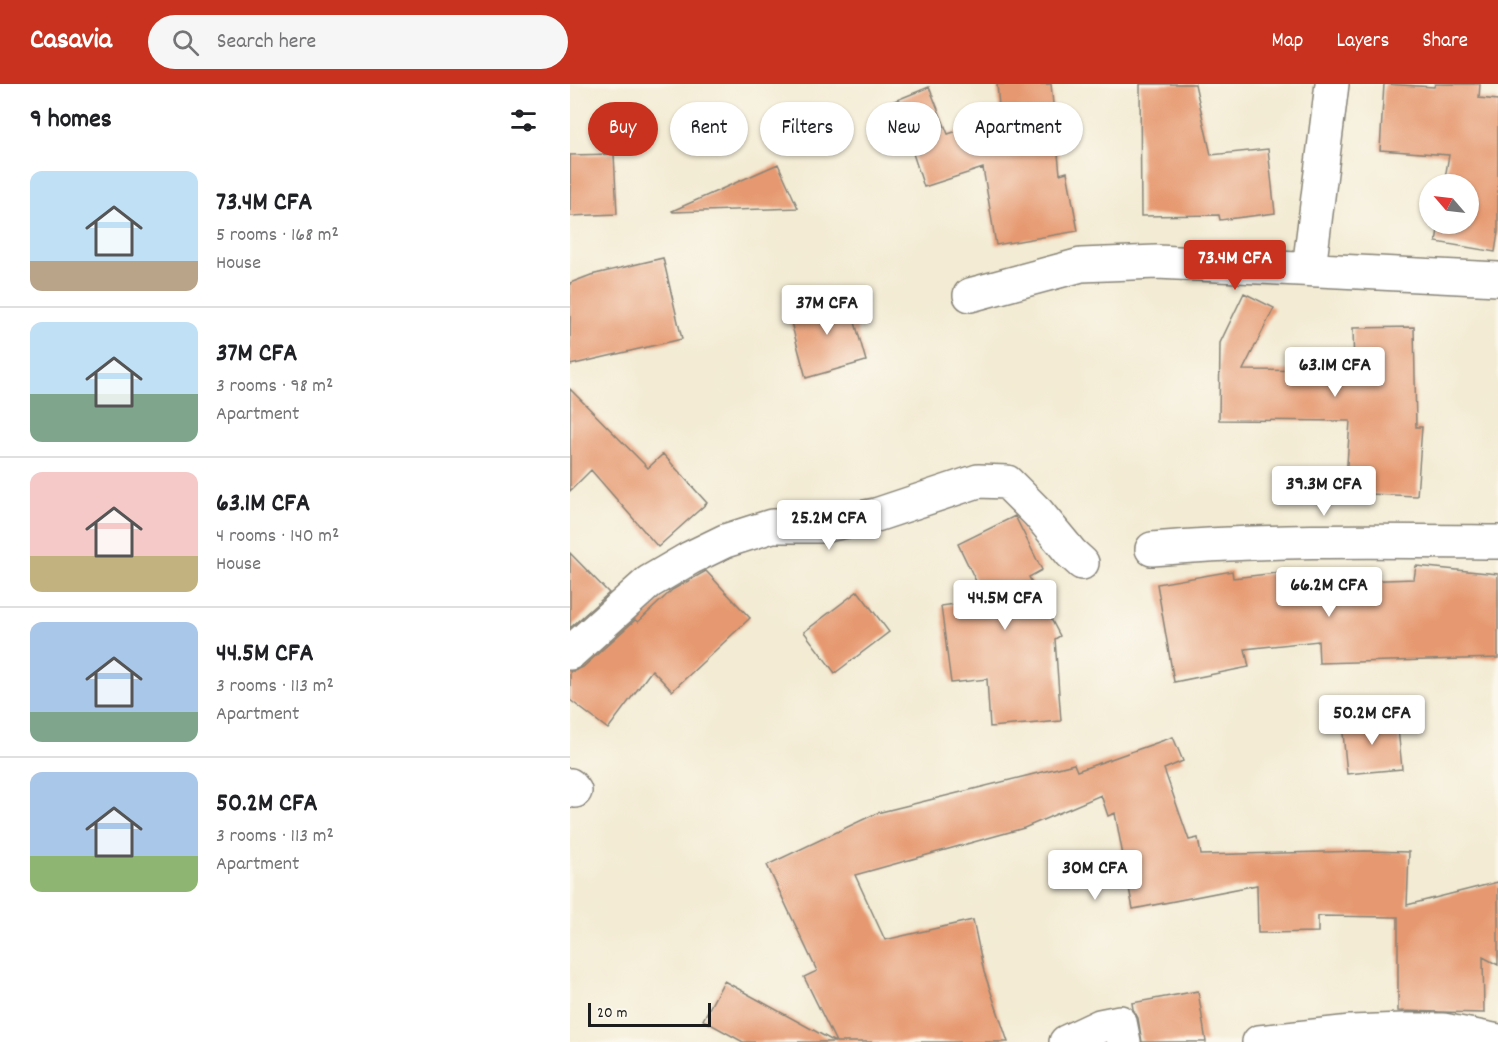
<!DOCTYPE html>
<html lang="en">
<head>
<meta charset="utf-8">
<style>
  :root { --surface:#fff; --page:#f6f6f6; --text:#202124; --muted:#757577; --line:#e0e0e0; --accent:#c8321e }
  body { margin:0; font-family:Dekko,sans-serif; background:var(--page); color:var(--text); height:100vh; display:flex; flex-direction:column; font-size:22px; white-space:nowrap }
  * { box-sizing:border-box; margin:0 }
  p { font-size:20px; color:var(--muted) }
  .icon { flex:none; width:33px; height:33px; fill:none; stroke:currentColor; stroke-width:2; stroke-linecap:round; stroke-linejoin:round }
  .map { position:relative; flex:1; overflow:hidden }
  .details { display:flex; flex-direction:column; background:var(--surface); width:570px }
  .details>* { flex:none }
  .banner { position:absolute; left:18px; top:18px; width:570px; height:54px; display:flex; gap:12px }
  .needle { width:39px; rotate:298deg }
  .buttons { position:absolute; left:849px; top:90px; display:grid; gap:12px }
  .buttons a { display:grid; place-items:center; width:60px; height:60px; border-radius:50%; background:var(--surface); box-shadow:0 2px 4px #0004; font-size:30px }
  .scale { position:absolute; left:18px; bottom:15px; width:123px; box-sizing:border-box; padding-left:6px; border:3px solid #1c1c1c; border-top:0; font-size:16px; line-height:21px; white-space:nowrap; color:#1c1c1c; -webkit-text-stroke:4px #fbf7ec; paint-order:stroke }
  .price { position:absolute; translate:-50% -51px; padding:0 14px; border-radius:6px; background:#fff; color:#222; font-size:20px; line-height:39px; filter:drop-shadow(0 2px 3px #0008) }
  .price::after { content:''; position:absolute; left:50%; top:36px; width:18px; height:14px; margin-left:-9px; background:inherit; clip-path:polygon(0 0,100% 0,50% 100%) }
  .price.current { background:var(--accent); color:#fff }
  ul { padding:0; list-style:none }
  li { display:flex; align-items:center; gap:18px; height:150px; padding:0 30px }
  li+li { border-top:2px solid var(--line) }
  li span { display:grid; place-items:center; flex:none; width:168px; height:120px; border-radius:12px; color:#555 }
  li>.icon { margin-inline-start:auto }
  span .icon { width:72px; height:72px; fill:#fffc; stroke-width:1 }
  li b { font-size:26px }
  h2 { display:flex; justify-content:space-between; align-items:center; height:72px; padding:0 30px; font-size:26px }
  .chip { padding:0 21px; border-radius:27px; background:var(--surface); box-shadow:0 2px 4px #0004; font-size:21px; line-height:54px }
  .chip.current { background:var(--accent); color:#fff }
  header { display:flex; align-items:center; gap:36px; box-sizing:border-box; height:84px; padding:0 30px; background:var(--accent); color:#fff }
  header strong { font-size:28px }
  nav { display:flex; gap:33px; margin-inline-start:auto; font-size:21px }
  .search { width:420px; height:54px; background:var(--page); display:flex; align-items:center; gap:15px; box-sizing:border-box; padding:0 21px; border-radius:33px; color:var(--muted); font-size:22px }
  main { display:flex; flex:1; min-height:0 }
  .map>svg:first-child { display:block }
  .building { fill:#e6996f }
  .lines { fill:none; stroke-linecap:round; stroke-linejoin:round }
  .street-casing { stroke:#888478; stroke-width:36 }
  .street { stroke:#fff; stroke-width:33 }
</style>
</head>
<body>
<header>
<strong>Casavia</strong>
<div class="search"><svg class="icon" aria-label="search" viewBox="0 0 24 24"><circle cx="10" cy="10" r="6"/><path d="M15 15l6 6"/></svg>Search here</div>
<nav><a>Map</a><a>Layers</a><a>Share</a></nav>
</header>
<main>
<section class="details">
<h2>9 homes<svg class="icon" aria-label="filters" viewBox="0 0 24 24"><path d="M4 7h16M4 17h16"/><circle cx="9" cy="7" r="2"/><circle cx="15" cy="17" r="2"/></svg></h2>
<ul>
<li><span style="background:linear-gradient(#bfe0f5 75%,#b9a48a 0)"><svg class="icon" aria-label="home" viewBox="0 0 24 24"><path d="M3 11l9-7 9 7M6 9v11h12V9"/></svg></span><div><b>73.4M CFA</b><p>5 rooms · 168 m²</p><p>House</p></div></li>
<li><span style="background:linear-gradient(#bfe0f5 60%,#7fa58c 0)"><svg class="icon" aria-label="home" viewBox="0 0 24 24"><path d="M3 11l9-7 9 7M6 9v11h12V9"/></svg></span><div><b>37M CFA</b><p>3 rooms · 98 m²</p><p>Apartment</p></div></li>
<li><span style="background:linear-gradient(#f6c9c9 70%,#c2b280 0)"><svg class="icon" aria-label="home" viewBox="0 0 24 24"><path d="M3 11l9-7 9 7M6 9v11h12V9"/></svg></span><div><b>63.1M CFA</b><p>4 rooms · 140 m²</p><p>House</p></div></li>
<li><span style="background:linear-gradient(#a9c7e8 75%,#7fa58c 0)"><svg class="icon" aria-label="home" viewBox="0 0 24 24"><path d="M3 11l9-7 9 7M6 9v11h12V9"/></svg></span><div><b>44.5M CFA</b><p>3 rooms · 113 m²</p><p>Apartment</p></div></li>
<li><span style="background:linear-gradient(#a9c7e8 70%,#8fb573 0)"><svg class="icon" aria-label="home" viewBox="0 0 24 24"><path d="M3 11l9-7 9 7M6 9v11h12V9"/></svg></span><div><b>50.2M CFA</b><p>3 rooms · 113 m²</p><p>Apartment</p></div></li>
</ul>
</section>
<div class="map">
<svg width="928" height="958" viewBox="0 0 928 958">
  <rect width="100%" height="100%" fill="#fbf7ec"/>
  <filter id="ink" filterUnits="userSpaceOnUse"><feTurbulence type="fractalNoise" baseFrequency=".0167" numOctaves="2"/><feDisplacementMap in="SourceGraphic" scale="12" xChannelSelector="R" yChannelSelector="G"/><feConvolveMatrix kernelMatrix="1 2 1 2 8 2 1 2 1" color-interpolation-filters="sRGB"/></filter>
  <filter id="wash" filterUnits="userSpaceOnUse"><feTurbulence type="fractalNoise" baseFrequency=".008" numOctaves="4" result="noise"/><feDisplacementMap in="SourceGraphic" scale="24" xChannelSelector="R" yChannelSelector="G"/><feGaussianBlur stdDeviation="1.35" result="paint"/><feColorMatrix in="noise" values="0 0 0 0 0 0 0 0 0 0 0 0 0 0 0 0 0 1.4 0 .05"/><feComposite in="paint" operator="in"/></filter>
  <g filter="url(#wash)">
    <rect width="100%" height="100%" fill="#f3ebd3"/>
    <g id="blocks">
      <path class="building" d="M 427,0 L 481,0 L 490,90 L 497,88 L 508,147 L 426,161 L 413,84 L 354,103 L 336,48 L 329,51 L 317,20 L 359,3 L 378,50 L 430,33 Z
        M 570,0 L 625,0 L 641,71 L 698,65 L 705,129 L 650,136 L 649,131 L 571,132 Z
        M 814,0 L 864,3 L 865,0 L 910,0 L 909,14 L 928,16 L 928,148 L 925,168 L 866,158 L 869,140 L 898,140 L 898,100 L 874,100 L 879,71 L 810,66 Z
        M 44,70 L 47,130 L 0,132 L 0,71 Z
        M 208,80 L 228,124 L 103,128 L 102,127 Z
        M 93,174 L 112,255 L 0,281 L 0,199 L 21,191 Z
        M 674,209 L 704,224 L 673,286 L 784,287 L 783,244 L 844,243 L 846,343 L 852,343 L 847,412 L 775,409 L 780,337 L 649,336 L 650,259 Z
        M 277,210 L 296,277 L 236,294 L 218,227 Z
        M 0,305 L 78,384 L 93,370 L 137,419 L 88,463 L 21,386 L 0,407 Z
        M 445,432 L 472,486 L 459,493 L 490,552 L 485,555 L 491,637 L 420,643 L 417,595 L 381,599 L 371,522 L 415,516 L 388,460 Z
        M 0,469 L 39,509 L 0,544 Z
        M 846,482 L 928,490 L 928,574 L 749,579 L 748,557 L 675,565 L 679,583 L 604,598 L 587,500 L 662,487 L 663,494 L 733,486 L 734,499 L 844,495 Z
        M 136,487 L 180,534 L 102,607 L 82,586 L 38,645 L 0,616 L 0,587 L 4,587 L 13,583 L 65,536 L 68,538 L 102,506 Z
        M 288,507 L 319,548 L 265,589 L 234,548 Z
        M 827,634 L 832,685 L 777,690 L 772,639 Z
        M 603,653 L 613,677 L 594,685 L 619,756 L 628,754 L 631,771 L 795,767 L 839,768 L 837,821 L 928,798 L 928,881 L 913,873 L 914,929 L 828,927 L 828,833 L 748,832 L 748,848 L 688,849 L 687,801 L 563,825 L 545,729 L 538,732 L 531,711 L 454,744 L 285,791 L 315,856 L 403,836 L 414,888 L 438,958 L 266,958 L 234,893 L 247,887 L 197,781 L 307,729 L 504,680 L 507,687 Z
        M 154,897 L 265,958 L 173,958 L 133,936 Z
        M 628,907 L 636,958 L 572,958 L 568,934 L 563,925 L 562,919 Z"/>
    </g>
  </g>
  <g filter="url(#ink)">
    <use href="#blocks" fill-opacity="0" stroke="#888478" stroke-width="1.5"/>
    <g class="lines">
      <defs>
        <path id="street" d="M 739,185 L 762,0
          M 400,211 L 511,181 L 587,178 L 928,195
          M 582,465 C 697,455 813,457 928,458
          M 0,569 L 79,498 L 120,474 L 155,457 L 202,442 L 251,442 L 306,431 L 408,397 L 437,398 L 468,429 L 501,469 L 512,479
          M 0,701 L 5,707
          M 496,958 L 530,942 L 550,938 L 554,958
          M 689,958 L 781,948 L 833,946 L 873,946 L 928,957"/>
      </defs>
      <use href="#street" class="street-casing"/>
      <use href="#street" class="street"/>
    </g>
  </g>
</svg>
<div class="buttons">
<a><svg class="needle" viewBox="-14 -14 28 28"><path d="M0-13l5 13h-10z" fill="#e53935"/><path d="M0 13l5-13h-10z" fill="#757577"/></svg></a>
</div>
<div class="scale">20 m</div>
<b class="price current" style="left:665px;top:207px">73.4M CFA</b>
<b class="price" style="left:257px;top:252px">37M CFA</b>
<b class="price" style="left:765px;top:314px">63.1M CFA</b>
<b class="price" style="left:754px;top:433px">39.3M CFA</b>
<b class="price" style="left:259px;top:467px">25.2M CFA</b>
<b class="price" style="left:759px;top:534px">66.2M CFA</b>
<b class="price" style="left:435px;top:547px">44.5M CFA</b>
<b class="price" style="left:802px;top:662px">50.2M CFA</b>
<b class="price" style="left:525px;top:817px">30M CFA</b>
<div class="banner">
<a class="chip current">Buy</a>
<a class="chip">Rent</a>
<a class="chip">Filters</a>
<a class="chip">New</a>
<a class="chip">Apartment</a>
</div>
</div>
</main>
</body>
</html>
